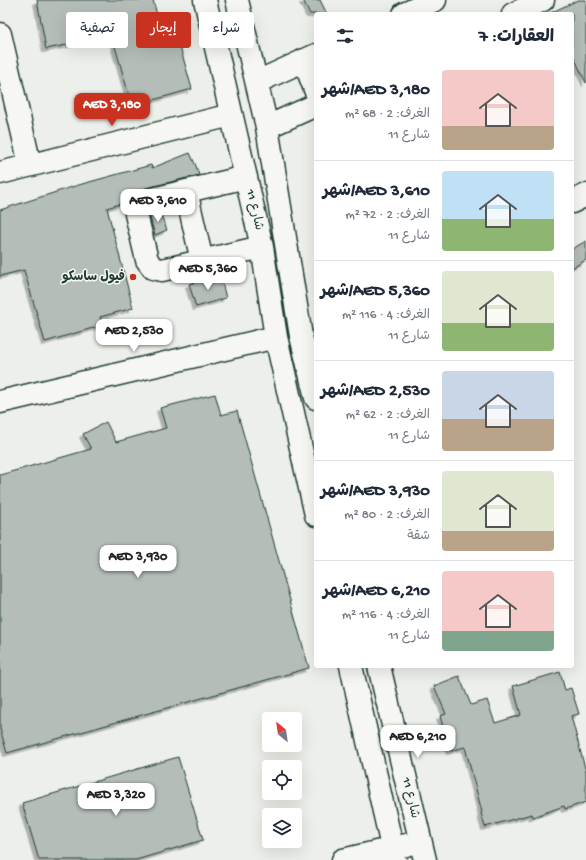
<!DOCTYPE html>
<html lang="ar">
<head>
<meta charset="utf-8">
<style>
  :root { --surface:#fff; --page:#f2f2f3; --text:#1f2937; --muted:#747a83; --line:#e0e1e3; --accent:#c8321e }
  body { margin:0; font-family:"Gochi Hand","Playpen Sans Arabic",sans-serif; background:var(--page); color:var(--text); direction:rtl; height:100vh; display:flex; flex-direction:column; font-size:15px; white-space:nowrap }
  * { box-sizing:border-box; margin:0 }
  p { font-size:13px; color:var(--muted) }
  .icon { flex:none; width:22px; height:22px; fill:none; stroke:currentColor; stroke-width:2; stroke-linecap:round; stroke-linejoin:round }
  .map { position:relative; flex:1; overflow:hidden; direction:ltr }
  .side { position:absolute; left:314px; top:12px; width:260px; height:656px; display:flex; flex-direction:column; background:var(--surface); border-radius:4px; box-shadow:0 4px 16px #0002; direction:rtl }
  .side>* { flex:none }
  .banner { position:absolute; left:12px; top:12px; width:242px; height:36px; direction:rtl; display:flex; gap:8px }
  .needle { width:26px; rotate:331deg }
  .buttons { position:absolute; left:262px; top:712px; display:grid; gap:8px }
  .buttons a { display:grid; place-items:center; width:40px; height:40px; border-radius:4px; background:var(--surface); box-shadow:0 4px 16px #0002; font-size:20px }
  .price { position:absolute; translate:-50% -34px; padding:0 9px; border-radius:8px; background:#fff; color:#222; font-size:13px; line-height:26px; filter:drop-shadow(0 1px 2px #0008) }
  .price::after { content:''; position:absolute; left:50%; top:24px; width:12px; height:9px; margin-left:-6px; background:inherit; clip-path:polygon(0 0,100% 0,50% 100%) }
  .price.active { background:var(--accent); color:#fff }
  ul { padding:0; list-style:none }
  li { display:flex; align-items:center; gap:12px; height:100px; padding:0 20px }
  li+li { border-top:1px solid var(--line) }
  li span { display:grid; place-items:center; flex:none; width:112px; height:80px; border-radius:4px; color:#555 }
  li>.icon { margin-inline-start:auto }
  span .icon { width:48px; height:48px; fill:#fffc; stroke-width:1 }
  li b { font-size:17px }
  h2 { display:flex; justify-content:space-between; align-items:center; height:48px; padding:0 20px; font-size:17px }
  .chip { padding:0 14px; border-radius:4px; background:var(--surface); box-shadow:0 4px 16px #0002; font-size:14px; line-height:36px }
  .chip.active { background:var(--accent); color:#fff }
  .map>svg:first-child { display:block }
  .building { fill:#b4bdb8; stroke:#1f3d34; filter:url(#shadow) }
  .lines { fill:none; stroke-linecap:round; stroke-linejoin:round }
  .minor-casing { stroke:#1f3d34; stroke-width:25 }
  .minor { stroke:#f6f6f2; stroke-width:22 }
  .poi-dot { fill:#c8321e; stroke:#f6f6f2; stroke-width:1.5 }
  .labels { text-anchor:middle; dominant-baseline:central; stroke-width:3; stroke-linejoin:round; paint-order:stroke }
  .street-label { font-size:13px; fill:#1f3d34; stroke:#f6f6f2 }
  .poi-label { font-size:13px; font-weight:bold; fill:#1f3d34; stroke:#f6f6f2; text-anchor:end }
</style>
</head>
<body>
<div class="map">
<svg width="586" height="860" viewBox="0 0 586 860">
  <defs>
    <filter id="shadow"><feDropShadow dx="-3.5" dy="3.5" stdDeviation="0" flood-color="#0004"/></filter>
  </defs>
  <rect width="100%" height="100%" fill="#edefea"/>
  <filter id="ink" filterUnits="userSpaceOnUse"><feTurbulence type="fractalNoise" baseFrequency=".025" numOctaves="2"/><feDisplacementMap in="SourceGraphic" scale="8" xChannelSelector="R" yChannelSelector="G"/><feConvolveMatrix kernelMatrix="1 2 1 2 8 2 1 2 1" color-interpolation-filters="sRGB"/></filter>
  <g filter="url(#ink)">
    <path class="building" d="M 37,0 L 153,0 L 160,26 L 173,22 L 192,89 L 132,106 L 112,36 L 46,49 Z
      M 303,0 L 320,0 L 327,14 L 310,14 Z
      M 578,0 L 586,0 L 586,83 L 572,53 L 572,14 L 548,14 Z
      M 190,153 L 196,166 L 199,175 L 146,188 L 132,195 L 126,202 L 107,208 L 133,308 L 100,317 L 103,325 L 45,342 L 24,270 L 0,276 L 0,210 L 75,186 L 151,165 L 152,168 Z
      M 159,210 L 167,230 L 155,235 L 149,214 Z
      M 586,241 L 586,260 L 572,268 L 572,249 Z
      M 220,275 L 226,298 L 196,307 L 189,284 Z
      M 215,394 L 221,415 L 237,411 L 309,668 L 7,753 L 0,729 L 0,475 L 91,449 L 83,434 L 106,422 L 116,442 L 166,428 L 160,408 Z
      M 560,672 L 565,690 L 571,688 L 579,714 L 571,716 L 586,772 L 586,802 L 565,809 L 564,806 L 533,817 L 532,814 L 485,827 L 481,813 L 482,812 L 465,747 L 450,751 L 440,716 L 446,714 L 434,686 L 459,676 L 471,705 L 487,700 L 495,723 L 521,715 L 513,686 Z
      M 178,757 L 203,840 L 136,860 L 39,860 L 22,803 Z"/>
    <g class="lines">
      <defs>
        <path id="minor" d="M 205,0 L 262,247 L 276,337 L 316,515
          M 237,0 L 267,127 L 301,336 L 316,398
          M 404,14 L 435,0
          M 513,14 L 543,0
          M 0,34 L 30,165
          M 304,60 L 316,92
          M 257,82 L 316,55
          M 267,127 L 316,105
          M 0,173 L 231,115
          M 246,177 L 149,200 L 138,206 L 136,214 L 147,260 L 153,268 L 162,270 L 262,247
          M 186,191 L 202,261
          M 572,202 L 586,195
          M 0,402 L 276,337
          M 351,666 L 395,860
          M 379,666 L 425,860
          M 343,860 L 406,845"/>
      </defs>
      <use href="#minor" class="minor-casing"/>
      <use href="#minor" class="minor"/>
    </g>
  </g>
  <circle class="poi-dot" cx="133" cy="277" r="4"/>
  <g class="labels">
    <g class="street-label">
      <text transform="translate(254 210) rotate(77)">شارع 11</text>
      <text transform="translate(410 798) rotate(77)">شارع 11</text>
    </g>
    <g class="poi-label">
      <text x="125" y="277">فيول ساسكو</text>
    </g>
  </g>
</svg>
<div class="buttons">
<a><svg class="needle" viewBox="-14 -14 28 28"><path d="M0-13l5 13h-10z" fill="#e53935"/><path d="M0 13l5-13h-10z" fill="#747a83"/></svg></a>
<a><svg class="icon" aria-label="locate" viewBox="0 0 24 24"><circle cx="12" cy="12" r="6"/><path d="M12 2v4M12 18v4M2 12h4M18 12h4"/></svg></a>
<a><svg class="icon" aria-label="layers" viewBox="0 0 24 24"><path d="M12 4l9 5-9 5-9-5zM3 14l9 5 9-5"/></svg></a>
</div>
<b class="price active" style="left:112px;top:127px">AED 3,180</b>
<b class="price" style="left:158px;top:223px">AED 3,610</b>
<b class="price" style="left:208px;top:291px">AED 5,360</b>
<b class="price" style="left:134px;top:353px">AED 2,530</b>
<b class="price" style="left:138px;top:579px">AED 3,930</b>
<b class="price" style="left:418px;top:759px">AED 6,210</b>
<b class="price" style="left:116px;top:817px">AED 3,320</b>
<div class="banner">
<a class="chip">شراء</a>
<a class="chip active">إيجار</a>
<a class="chip">تصفية</a>
</div>
<section class="side">
<h2>العقارات: 7<svg class="icon" aria-label="filters" viewBox="0 0 24 24"><path d="M4 7h16M4 17h16"/><circle cx="9" cy="7" r="2"/><circle cx="15" cy="17" r="2"/></svg></h2>
<ul>
<li><span style="background:linear-gradient(#f6c9c9 70%,#b9a48a 0)"><svg class="icon" aria-label="home" viewBox="0 0 24 24"><path d="M3 11l9-7 9 7M6 9v11h12V9"/></svg></span><div><b>AED 3,180/شهر</b><p>الغرف: 2 · 68 m²</p><p>شارع 11</p></div></li>
<li><span style="background:linear-gradient(#bfe0f5 60%,#8fb573 0)"><svg class="icon" aria-label="home" viewBox="0 0 24 24"><path d="M3 11l9-7 9 7M6 9v11h12V9"/></svg></span><div><b>AED 3,610/شهر</b><p>الغرف: 2 · 72 m²</p><p>شارع 11</p></div></li>
<li><span style="background:linear-gradient(#dfe7d0 65%,#8fb573 0)"><svg class="icon" aria-label="home" viewBox="0 0 24 24"><path d="M3 11l9-7 9 7M6 9v11h12V9"/></svg></span><div><b>AED 5,360/شهر</b><p>الغرف: 4 · 116 m²</p><p>شارع 11</p></div></li>
<li><span style="background:linear-gradient(#c9d6e8 60%,#b9a48a 0)"><svg class="icon" aria-label="home" viewBox="0 0 24 24"><path d="M3 11l9-7 9 7M6 9v11h12V9"/></svg></span><div><b>AED 2,530/شهر</b><p>الغرف: 2 · 62 m²</p><p>شارع 11</p></div></li>
<li><span style="background:linear-gradient(#dfe7d0 75%,#b9a48a 0)"><svg class="icon" aria-label="home" viewBox="0 0 24 24"><path d="M3 11l9-7 9 7M6 9v11h12V9"/></svg></span><div><b>AED 3,930/شهر</b><p>الغرف: 2 · 80 m²</p><p>شقة</p></div></li>
<li><span style="background:linear-gradient(#f6c9c9 75%,#7fa58c 0)"><svg class="icon" aria-label="home" viewBox="0 0 24 24"><path d="M3 11l9-7 9 7M6 9v11h12V9"/></svg></span><div><b>AED 6,210/شهر</b><p>الغرف: 4 · 116 m²</p><p>شارع 11</p></div></li>
</ul>
</section>
</div>
</body>
</html>
